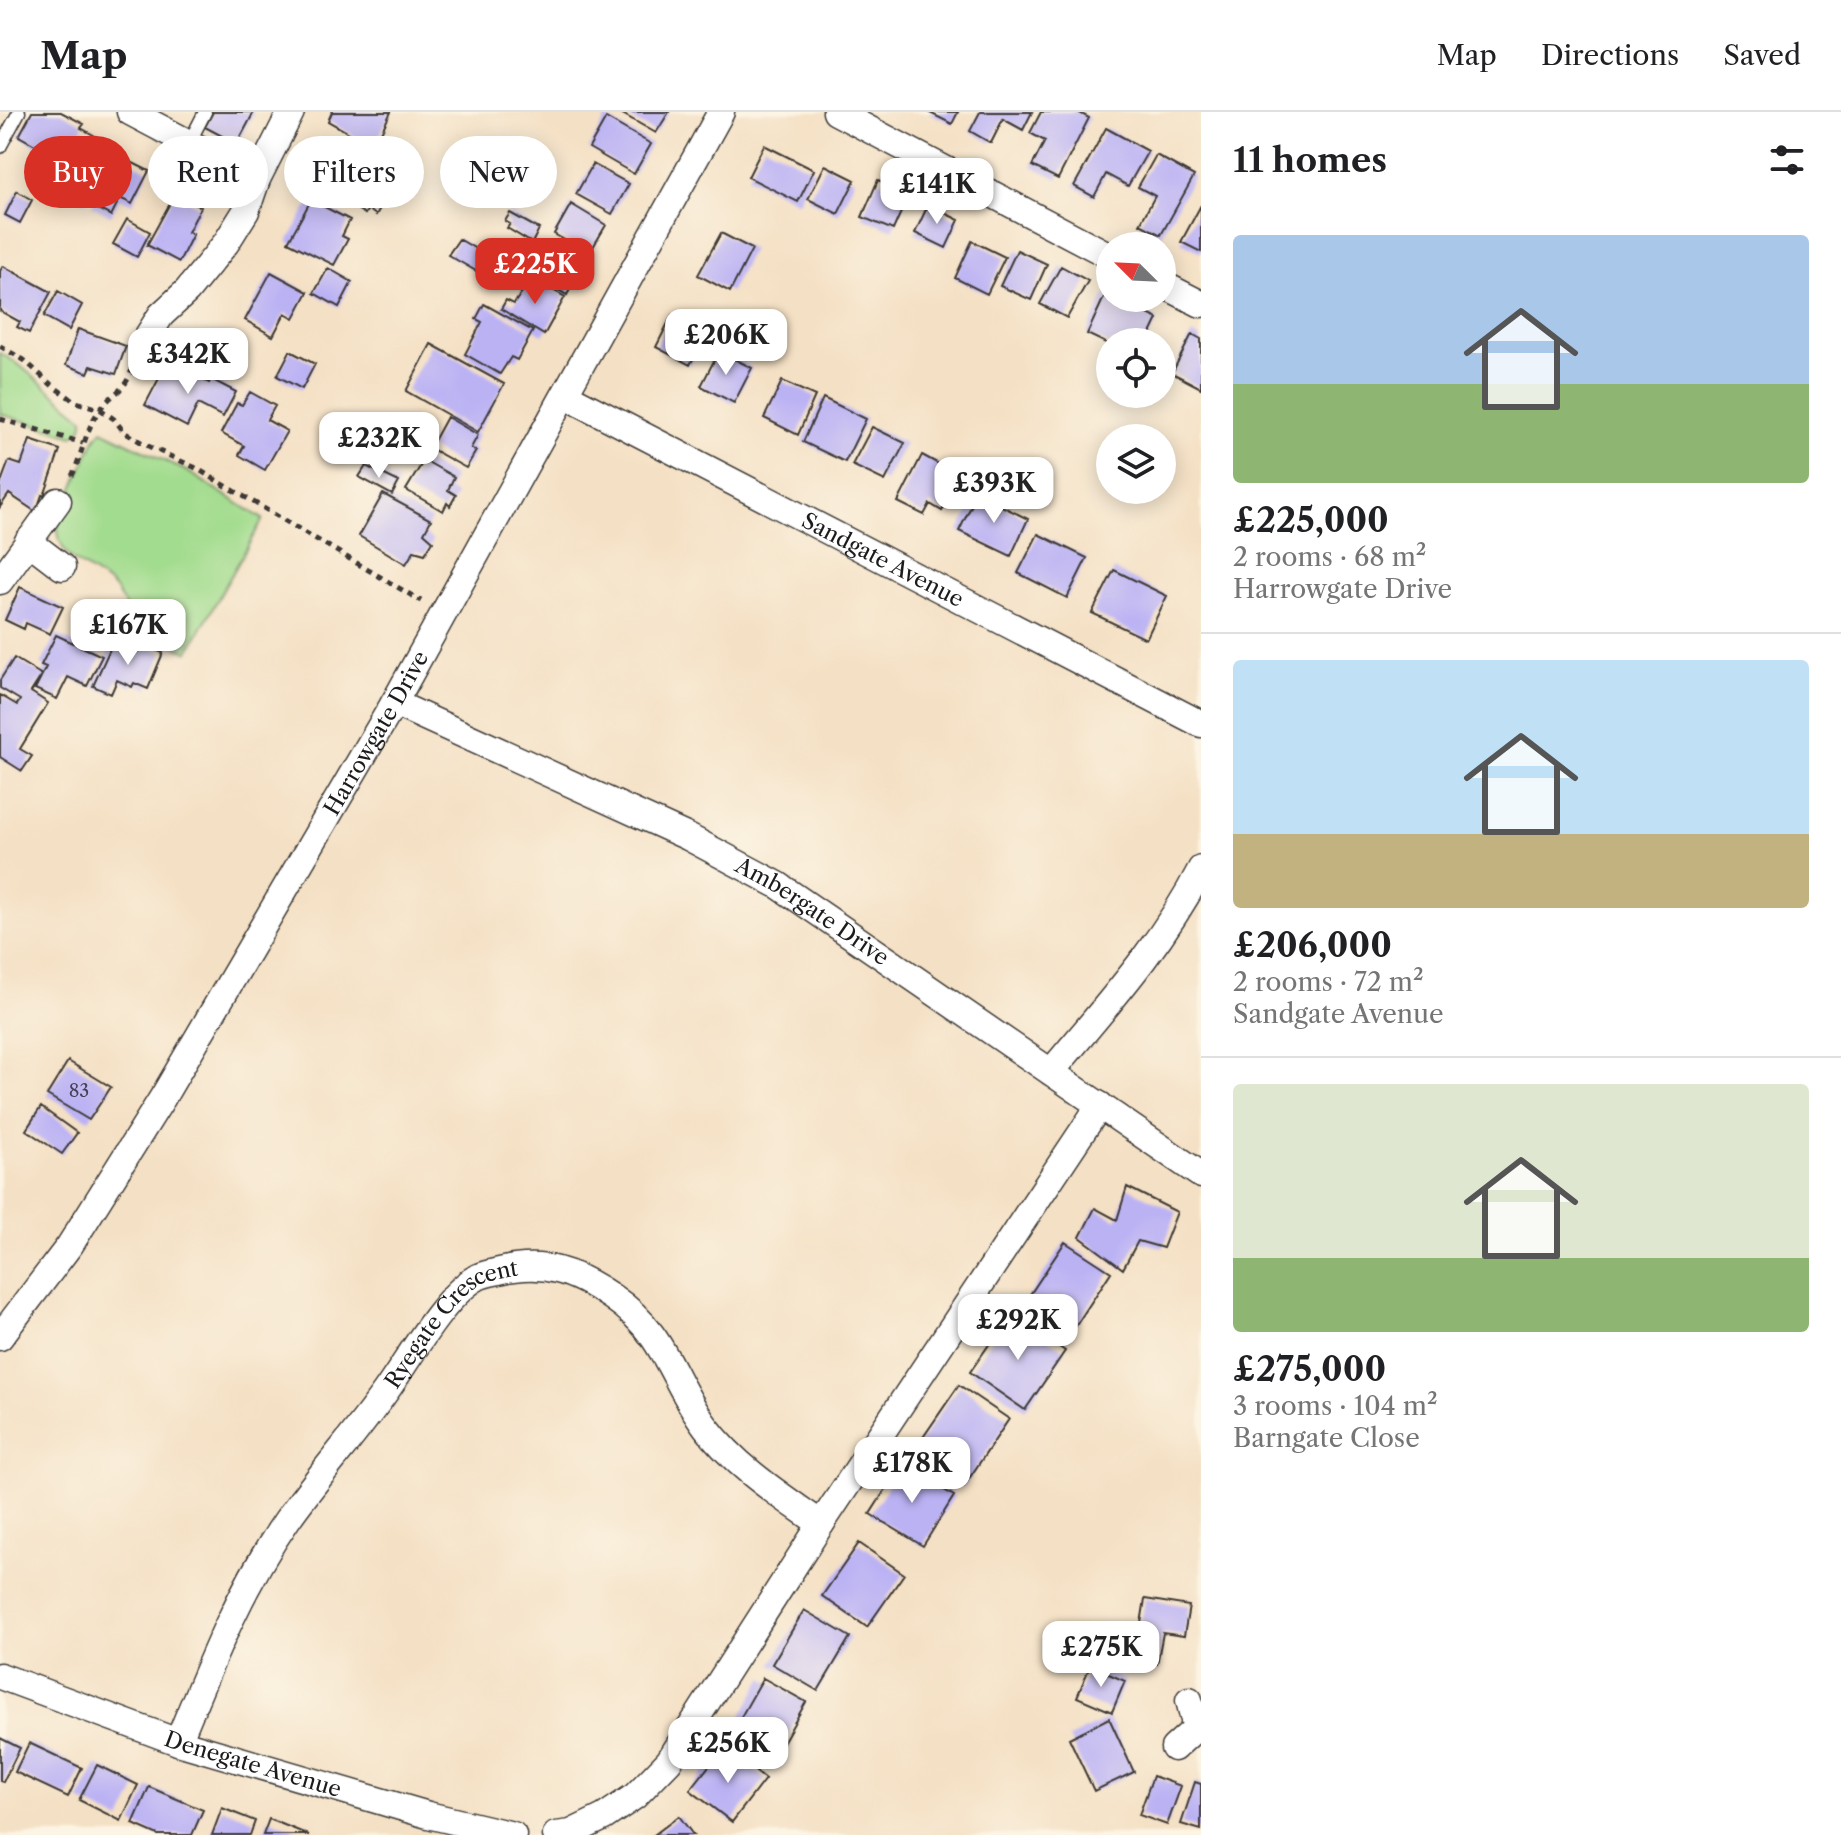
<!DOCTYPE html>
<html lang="en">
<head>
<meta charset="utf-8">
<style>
  :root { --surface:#fff; --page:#f6f6f6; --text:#202124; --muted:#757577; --line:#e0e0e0; --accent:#d93025 }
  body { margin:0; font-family:"Libre Caslon Text",serif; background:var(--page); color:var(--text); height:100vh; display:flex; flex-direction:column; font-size:30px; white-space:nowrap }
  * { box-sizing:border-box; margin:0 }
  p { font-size:26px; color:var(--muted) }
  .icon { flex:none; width:44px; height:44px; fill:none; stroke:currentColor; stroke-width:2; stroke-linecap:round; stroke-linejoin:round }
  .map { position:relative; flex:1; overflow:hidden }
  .details { display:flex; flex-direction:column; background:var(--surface); width:640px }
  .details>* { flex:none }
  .hud { position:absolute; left:24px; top:24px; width:760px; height:72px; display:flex; gap:16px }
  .needle { width:52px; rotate:294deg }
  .buttons { position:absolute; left:1096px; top:120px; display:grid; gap:16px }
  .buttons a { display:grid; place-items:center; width:80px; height:80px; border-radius:50%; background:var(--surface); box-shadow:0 4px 20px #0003; font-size:40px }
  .price { position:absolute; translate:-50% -68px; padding:0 18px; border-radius:16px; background:#fff; color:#222; font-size:26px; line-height:52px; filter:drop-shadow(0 2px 4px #0008) }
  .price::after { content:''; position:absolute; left:50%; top:48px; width:24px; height:18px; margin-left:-12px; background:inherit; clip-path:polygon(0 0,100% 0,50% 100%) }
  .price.active { background:var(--accent); color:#fff }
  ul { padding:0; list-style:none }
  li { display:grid; align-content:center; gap:16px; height:424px; padding:0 32px }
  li+li { border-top:2px solid var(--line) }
  li span { display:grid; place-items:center; height:248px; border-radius:8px; color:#555 }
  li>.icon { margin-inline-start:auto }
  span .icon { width:144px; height:144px; fill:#fffc; stroke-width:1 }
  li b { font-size:34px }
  h2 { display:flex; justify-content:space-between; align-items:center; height:96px; padding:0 32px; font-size:34px }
  .tag { padding:0 28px; border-radius:36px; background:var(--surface); box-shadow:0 4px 20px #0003; font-size:28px; line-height:72px }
  .tag.active { background:var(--accent); color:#fff }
  header { display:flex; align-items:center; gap:48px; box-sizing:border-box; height:112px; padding:0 40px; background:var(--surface); border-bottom:2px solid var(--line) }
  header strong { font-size:38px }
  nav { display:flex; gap:44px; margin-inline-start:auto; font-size:28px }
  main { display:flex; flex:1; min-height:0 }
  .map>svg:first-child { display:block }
  .green { fill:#a2dc8e; stroke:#5f7c55; stroke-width:2 }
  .building { fill:#bbb2f4 }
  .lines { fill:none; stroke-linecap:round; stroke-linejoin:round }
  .service-casing { stroke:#3c3935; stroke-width:15 }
  .minor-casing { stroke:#3c3935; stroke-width:29 }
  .path { stroke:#3c3935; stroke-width:5; stroke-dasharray:6 6; stroke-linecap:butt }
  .service { stroke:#fff; stroke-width:12 }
  .minor { stroke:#fff; stroke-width:26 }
  .labels { text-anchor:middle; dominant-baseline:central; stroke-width:7; stroke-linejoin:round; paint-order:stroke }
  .number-label { font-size:18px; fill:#444252 }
  .street-label { font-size:22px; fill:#1c1c1c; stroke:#fcf5e5 }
</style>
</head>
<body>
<header>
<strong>Map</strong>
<nav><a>Map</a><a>Directions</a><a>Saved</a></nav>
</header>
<main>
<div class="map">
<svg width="1201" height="1723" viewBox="0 0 1201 1723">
  <rect width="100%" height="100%" fill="#fcf5e5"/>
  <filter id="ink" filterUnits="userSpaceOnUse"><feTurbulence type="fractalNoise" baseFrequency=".0125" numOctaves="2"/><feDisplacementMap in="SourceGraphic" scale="16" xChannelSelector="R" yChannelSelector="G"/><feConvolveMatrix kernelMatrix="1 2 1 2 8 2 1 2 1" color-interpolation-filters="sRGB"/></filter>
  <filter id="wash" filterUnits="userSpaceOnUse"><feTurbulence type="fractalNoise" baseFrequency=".006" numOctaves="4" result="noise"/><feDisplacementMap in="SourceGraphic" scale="32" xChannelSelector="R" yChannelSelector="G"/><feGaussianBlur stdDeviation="1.8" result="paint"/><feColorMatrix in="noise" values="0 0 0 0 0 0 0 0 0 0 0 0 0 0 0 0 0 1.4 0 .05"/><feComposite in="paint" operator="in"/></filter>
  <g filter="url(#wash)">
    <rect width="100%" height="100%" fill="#f4e0c4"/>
    <path class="green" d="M 0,241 L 18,252 L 83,306 C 84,315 81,319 73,324 L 0,302 Z
      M 102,318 L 188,360 L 263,407 L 188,540 L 119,508 L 125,493 C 121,488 118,481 114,476 C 91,453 55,451 58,410 L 95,327 Z"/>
    <g id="blocks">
      <path class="building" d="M 32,0 L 61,0 L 84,12 L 81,16 L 104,29 L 85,66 L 61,53 L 64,49 L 19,24 Z
        M 213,0 L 254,0 L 237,32 L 205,15 Z
        M 332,0 L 391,0 L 374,35 L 328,9 Z
        M 619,0 L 669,0 L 656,21 Z
        M 928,0 L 958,0 L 952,12 Z
        M 980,0 L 1032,0 L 1023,18 L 1003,7 L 991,31 L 970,19 Z
        M 1041,0 L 1078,0 L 1089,6 L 1058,67 L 1032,54 L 1045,29 L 1030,21 Z
        M 606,6 L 651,32 L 634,62 L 589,36 Z
        M 1106,16 L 1148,39 L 1128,74 L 1106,62 L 1094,85 L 1074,74 Z
        M 764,33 L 814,58 L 798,90 L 748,65 Z
        M 368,42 L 392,56 L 365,102 L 341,87 Z
        M 117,43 L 149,59 L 132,92 L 120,86 L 111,104 L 92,94 Z
        M 1156,43 L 1194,64 L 1161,123 L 1140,112 L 1155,84 L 1138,75 Z
        M 593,52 L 629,72 L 612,102 L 576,82 Z
        M 825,53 L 855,68 L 838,102 L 808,87 Z
        M 390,65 L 401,71 L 393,84 L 382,78 Z
        M 878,68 L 909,82 L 893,118 L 862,105 Z
        M 80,69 L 93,76 L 86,90 L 73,83 Z
        M 17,79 L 32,88 L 20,111 L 5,103 Z
        M 175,82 L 201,95 L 188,120 L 193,122 L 179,150 L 147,133 Z
        M 379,82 L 386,86 L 376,103 L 369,98 Z
        M 311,88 L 350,108 L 342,124 L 348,127 L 334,153 L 288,130 Z
        M 571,92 L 606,113 L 589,142 L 554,122 Z
        M 928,93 L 959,108 L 946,136 L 915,121 Z
        M 1201,93 L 1201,140 L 1181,130 Z
        M 510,101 L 539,117 L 532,131 L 507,116 L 510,112 L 505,109 Z
        M 127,107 L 150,120 L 137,145 L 113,132 Z
        M 721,121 L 752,137 L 730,180 L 698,163 Z
        M 459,127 L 486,143 L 476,159 L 448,143 Z
        M 972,129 L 1005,145 L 987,182 L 955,166 Z
        M 548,133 L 583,153 L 567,183 L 531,162 Z
        M 1017,138 L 1047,152 L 1031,188 L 1000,174 Z
        M 3,154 L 51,180 L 29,221 L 17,215 L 20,210 L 0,199 L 0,159 Z
        M 1061,154 L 1088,169 L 1067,206 L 1040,192 Z
        M 328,156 L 352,170 L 339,195 L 314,181 Z
        M 271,160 L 308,180 L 294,206 L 285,201 L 273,224 L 245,208 Z
        M 531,166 L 565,185 L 544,223 L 501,197 L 506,188 L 514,192 Z
        M 58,179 L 82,193 L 69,218 L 44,204 Z
        M 1106,181 L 1110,186 L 1116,186 L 1158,207 L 1147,230 L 1110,230 L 1110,233 L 1087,222 Z
        M 484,192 L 533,219 L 517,248 L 511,245 L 500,262 L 465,242 L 482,210 L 476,207 Z
        M 672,203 L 706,221 L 690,253 L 656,235 Z
        M 78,217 L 126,234 L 116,262 L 91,254 L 88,261 L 66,253 Z
        M 1192,222 L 1201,227 L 1201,276 L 1172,261 Z
        M 431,232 L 504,272 L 478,320 L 406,279 Z
        M 290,239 L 315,252 L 302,277 L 277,264 Z
        M 719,239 L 752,256 L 734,291 L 701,274 Z
        M 166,253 L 182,261 L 183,258 L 209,271 L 211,267 L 236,280 L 223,305 L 198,292 L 187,315 L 145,293 Z
        M 782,269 L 815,284 L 798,323 L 764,306 Z
        M 250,280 L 275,294 L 267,308 L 287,319 L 265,358 L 239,343 L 244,334 L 221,321 L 237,291 L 242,293 Z
        M 823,286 L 866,307 L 845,350 L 803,330 Z
        M 447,305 L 478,323 L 471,336 L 476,339 L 466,356 L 430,336 Z
        M 397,312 L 419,325 L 412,338 L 390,325 Z
        M 872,315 L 905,331 L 885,369 L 852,353 Z
        M 30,328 L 60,338 L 44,384 L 42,383 L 36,400 L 9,382 L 0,395 L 0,373 L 9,349 L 21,353 Z
        M 922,343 L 961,364 L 942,399 L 930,392 L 924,403 L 898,390 Z
        M 424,348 L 454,365 L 448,378 L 456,383 L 450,394 L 447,391 L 443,399 L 406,378 Z
        M 366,354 L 399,370 L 392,383 L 359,365 Z
        M 383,382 L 431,408 L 424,421 L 433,429 L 425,442 L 414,439 L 406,452 L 359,424 Z
        M 977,382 L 1028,407 L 1011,444 L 959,419 Z
        M 1038,422 L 1087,446 L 1067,486 L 1018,461 Z
        M 1114,458 L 1167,484 L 1146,527 L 1092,501 Z
        M 20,475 L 63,495 L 50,522 L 26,511 L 24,517 L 5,508 Z
        M 56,523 L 102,544 L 87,574 L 68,565 L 57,587 L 35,577 L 46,555 L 41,553 Z
        M 114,528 L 138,539 L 142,532 L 163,541 L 148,577 L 134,571 L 132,575 L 117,568 L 111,582 L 93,574 Z
        M 14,546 L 42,563 L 31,580 L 48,591 L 20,637 L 32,644 L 22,659 L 0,645 L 0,583 L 17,593 L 20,588 L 0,576 L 0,568 Z
        M 68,949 L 111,975 L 89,1008 L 47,983 Z
        M 41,995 L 77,1021 L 62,1042 L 26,1018 Z
        M 1127,1075 L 1177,1100 L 1163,1136 L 1138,1129 L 1123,1157 L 1080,1125 L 1095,1096 L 1117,1108 Z
        M 1065,1130 L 1111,1160 L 1073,1218 L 1027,1187 Z
        M 1011,1201 L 1065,1239 L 1025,1298 L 970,1260 Z
        M 959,1273 L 1009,1307 L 964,1374 L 913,1340 Z
        M 902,1352 L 954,1384 L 923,1434 L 870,1402 Z
        M 859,1431 L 904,1462 L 867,1515 L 822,1484 Z
        M 1145,1487 L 1189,1494 L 1184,1524 L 1163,1521 L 1157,1552 L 1135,1548 Z
        M 804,1498 L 850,1525 L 818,1579 L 772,1552 Z
        M 1090,1554 L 1125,1569 L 1112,1600 L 1077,1585 Z
        M 763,1566 L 806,1590 L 772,1650 L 729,1626 Z
        M 1109,1606 L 1134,1660 L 1094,1679 L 1069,1626 Z
        M 0,1626 L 20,1636 L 3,1670 L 0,1669 Z
        M 29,1631 L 82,1656 L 68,1685 L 15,1660 Z
        M 724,1635 L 765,1667 L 732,1710 L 690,1678 Z
        M 97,1653 L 138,1673 L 121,1709 L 79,1688 Z
        M 1153,1664 L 1181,1674 L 1167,1713 L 1139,1703 Z
        M 1195,1670 L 1201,1672 L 1201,1718 L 1181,1712 Z
        M 149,1675 L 203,1698 L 192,1723 L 158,1723 L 133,1712 Z
        M 222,1696 L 255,1709 L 250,1723 L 212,1723 Z
        M 679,1704 L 693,1723 L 654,1723 Z
        M 269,1707 L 309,1723 L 263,1723 Z"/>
    </g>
  </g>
  <g filter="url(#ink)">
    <use href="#blocks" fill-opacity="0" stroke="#3c3935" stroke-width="2"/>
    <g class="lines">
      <defs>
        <path id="service" d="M 189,31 L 205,0
          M 0,35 L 19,0"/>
        <g id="minor">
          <path d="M 130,0 L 257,67"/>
          <path d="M 836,0 L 1110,144"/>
          <path d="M 1162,172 L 1201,192"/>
          <path d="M 142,233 L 161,203 L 187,179 L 226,131 L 246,99 L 257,67 L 291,0"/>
          <path id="s1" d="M 565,283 L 1201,612"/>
          <path d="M 28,429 L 62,455"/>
          <path d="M 0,469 L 58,389"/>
          <path id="s2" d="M 394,591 L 688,725 L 778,773 L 1201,1063"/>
          <path d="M 1051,960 C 1105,895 1162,833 1201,757"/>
          <path id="s3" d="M 0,1225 L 70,1133 L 163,985 L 394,591 L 721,0"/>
          <path id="s4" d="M 0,1564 L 178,1630 L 428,1703 L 513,1723"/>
          <path id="s5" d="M 178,1630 C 209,1554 240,1476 287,1408 C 318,1364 355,1323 386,1279 C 409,1247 443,1185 476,1166 C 482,1162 491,1161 499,1159 C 544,1148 574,1159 612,1185 C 667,1222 670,1267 706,1315 C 737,1356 780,1383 821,1412"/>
          <path d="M 1174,1636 L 1196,1616 L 1189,1588"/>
          <path d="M 556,1723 L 571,1721 L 604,1705 L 635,1684 L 669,1649 L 821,1412 L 1100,993"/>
        </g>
      </defs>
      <use href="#service" class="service-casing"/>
      <use href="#minor" class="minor-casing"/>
      <path class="path" d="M 0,234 L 24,248 L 54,275 L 76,290 L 100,297 L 114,307 L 124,320 L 146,333 L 194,355 L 421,489
        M 0,307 L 83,331
        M 72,364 C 82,343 86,316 100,297 C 113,280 125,280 132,257"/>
      <use href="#service" class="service"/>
      <use href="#minor" class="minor"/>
    </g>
  </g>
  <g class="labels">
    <g class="number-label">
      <text x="79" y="979">83</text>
    </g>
    <g class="street-label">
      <text stroke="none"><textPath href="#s1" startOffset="358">Sandgate Avenue</textPath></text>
      <text stroke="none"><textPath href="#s3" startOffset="712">Harrowgate Drive</textPath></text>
      <text stroke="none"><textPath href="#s2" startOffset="468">Ambergate Drive</textPath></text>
      <text stroke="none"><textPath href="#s5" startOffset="508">Ryegate Crescent</textPath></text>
      <text stroke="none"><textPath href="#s4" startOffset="268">Denegate Avenue</textPath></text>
    </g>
  </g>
</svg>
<div class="buttons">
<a><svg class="needle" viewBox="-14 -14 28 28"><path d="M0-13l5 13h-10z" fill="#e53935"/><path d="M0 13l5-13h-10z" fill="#757577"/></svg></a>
<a><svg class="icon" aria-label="locate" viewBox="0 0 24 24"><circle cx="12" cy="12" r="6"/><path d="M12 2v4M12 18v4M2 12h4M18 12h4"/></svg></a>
<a><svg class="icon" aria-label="layers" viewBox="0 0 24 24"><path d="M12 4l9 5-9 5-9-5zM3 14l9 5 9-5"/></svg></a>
</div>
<b class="price" style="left:937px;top:114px">£141K</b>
<b class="price active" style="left:535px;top:194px">£225K</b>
<b class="price" style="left:726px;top:265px">£206K</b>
<b class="price" style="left:188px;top:284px">£342K</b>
<b class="price" style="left:379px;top:368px">£232K</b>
<b class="price" style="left:994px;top:413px">£393K</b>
<b class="price" style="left:128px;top:555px">£167K</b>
<b class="price" style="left:1018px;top:1250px">£292K</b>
<b class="price" style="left:912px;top:1393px">£178K</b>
<b class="price" style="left:1101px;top:1577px">£275K</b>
<b class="price" style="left:728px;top:1673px">£256K</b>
<div class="hud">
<a class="tag active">Buy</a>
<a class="tag">Rent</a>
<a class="tag">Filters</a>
<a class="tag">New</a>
</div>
</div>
<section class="details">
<h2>11 homes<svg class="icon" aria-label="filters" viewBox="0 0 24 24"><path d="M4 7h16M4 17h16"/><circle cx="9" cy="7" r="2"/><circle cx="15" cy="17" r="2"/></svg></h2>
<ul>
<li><span style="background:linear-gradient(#a9c7e8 60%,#8fb573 0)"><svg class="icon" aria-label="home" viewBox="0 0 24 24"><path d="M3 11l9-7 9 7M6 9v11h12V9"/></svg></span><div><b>£225,000</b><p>2 rooms · 68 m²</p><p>Harrowgate Drive</p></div></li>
<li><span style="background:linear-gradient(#bfe0f5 70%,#c2b280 0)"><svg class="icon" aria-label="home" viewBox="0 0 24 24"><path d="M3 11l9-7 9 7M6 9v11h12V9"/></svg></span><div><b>£206,000</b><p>2 rooms · 72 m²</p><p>Sandgate Avenue</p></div></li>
<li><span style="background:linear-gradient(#dfe7d0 70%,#8fb573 0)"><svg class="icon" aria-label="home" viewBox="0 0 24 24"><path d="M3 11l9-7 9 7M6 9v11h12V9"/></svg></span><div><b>£275,000</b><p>3 rooms · 104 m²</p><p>Barngate Close</p></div></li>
</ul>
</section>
</main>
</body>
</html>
